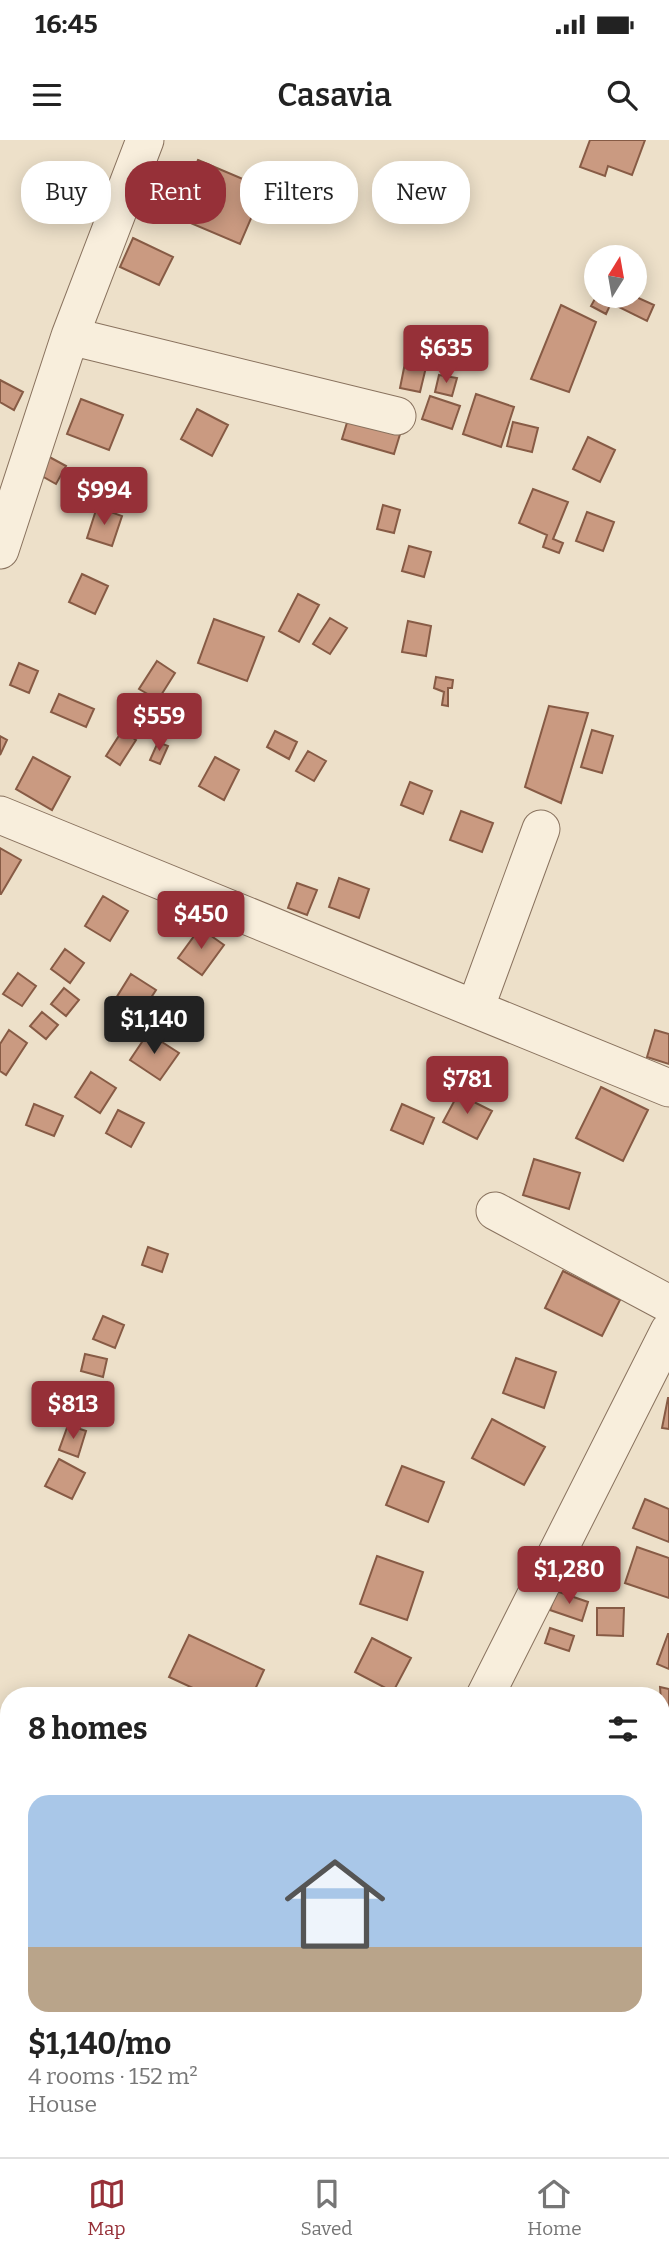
<!DOCTYPE html>
<html lang="en">
<head>
<meta charset="utf-8">
<style>
  :root { --surface:#fff; --page:#f2f2f2; --text:#222; --muted:#767676; --line:#e0e0e0; --accent:#963038 }
  body { margin:0; font-family:Bitter,serif; background:var(--page); color:var(--text); height:100vh; display:flex; flex-direction:column; font-size:26px; white-space:nowrap }
  * { box-sizing:border-box; margin:0 }
  p { font-size:23px; color:var(--muted) }
  .icon { flex:none; width:38px; height:38px; fill:none; stroke:currentColor; stroke-width:2; stroke-linecap:round; stroke-linejoin:round }
  .map { position:relative; flex:1; overflow:hidden }
  .side { position:absolute; left:0px; top:1547px; width:670px; height:471px; display:flex; flex-direction:column; background:var(--surface); border-radius:28px 28px 0 0; box-shadow:0 4px 18px #0003 }
  .side>* { flex:none }
  .banner { position:absolute; left:21px; top:21px; width:628px; height:63px; display:flex; gap:14px }
  .needle { width:46px; rotate:11deg }
  .controls { position:absolute; left:584px; top:105px; display:grid; gap:14px }
  .controls a { display:grid; place-items:center; width:63px; height:63px; border-radius:50%; background:var(--surface); box-shadow:0 4px 18px #0003; font-size:35px }
  .price { position:absolute; translate:-50% -60px; padding:0 16px; border-radius:7px; background:var(--accent); color:#fff; font-size:23px; line-height:46px; filter:drop-shadow(0 2px 4px #0008) }
  .price::after { content:''; position:absolute; left:50%; top:42px; width:21px; height:16px; margin-left:-10px; background:inherit; clip-path:polygon(0 0,100% 0,50% 100%) }
  .price.selected { background:#222; color:#fff }
  ul { padding:0; list-style:none }
  li { display:grid; align-content:center; gap:14px; height:371px; padding:0 28px }
  li span { display:grid; place-items:center; height:217px; border-radius:21px; color:#555 }
  li>.icon { margin-inline-start:auto }
  span .icon { width:126px; height:126px; fill:#fffc; stroke-width:1 }
  li b { font-size:30px }
  h2 { display:flex; justify-content:space-between; align-items:center; height:84px; padding:0 28px; font-size:30px }
  .pill { padding:0 24px; border-radius:28px; background:var(--surface); box-shadow:0 4px 18px #0003; font-size:24px; line-height:63px }
  .pill.selected { background:var(--accent); color:#fff }
  .status { display:flex; justify-content:space-between; align-items:center; height:49px; padding:0 35px; background:var(--surface); direction:ltr }
  .status svg { height:19px; fill:currentColor }
  header { display:flex; justify-content:space-between; align-items:center; height:91px; padding:0 28px; background:var(--surface); font-size:32px; font-weight:600 }
  .tab-bar { display:flex; justify-content:space-around; align-items:center; height:98px; border-top:2px solid var(--line); background:var(--surface); font-size:19px; color:var(--muted) }
  .tab-bar a { display:grid; justify-items:center; gap:4px }
  .tab-bar .selected { color:var(--accent) }
  .map>svg:first-child { display:block }
  .building { fill:#ca9a81; stroke:#875b45; stroke-width:2 }
  .lines { fill:none; stroke-linecap:round; stroke-linejoin:round }
  .minor-casing { stroke:#89725e; stroke-width:39 }
  .minor { stroke:#f8eedc; stroke-width:37 }
</style>
</head>
<body>
<div class="status"><b>16:45</b><svg viewBox="0 0 49 12"><path d="M0 12V9h3v3zM5 12V6h3v6zM10 12V3h3v9zM15 12V0h3v12zM26 1h20v11H26zM47 4h2v5h-2z"/></svg></div>
<header><svg class="icon" aria-label="menu" viewBox="0 0 24 24"><path d="M4 6h16M4 12h16M4 18h16"/></svg>Casavia<svg class="icon" aria-label="search" viewBox="0 0 24 24"><circle cx="10" cy="10" r="6"/><path d="M15 15l6 6"/></svg></header>
<div class="map">
<svg width="669" height="2017" viewBox="0 0 669 2017">
  <rect width="100%" height="100%" fill="#ede0c9"/>
  <path class="building" d="M 590,0 L 645,0 L 632,35 L 608,26 L 605,36 L 580,27 Z
    M 198,20 L 264,48 L 240,104 L 174,76 Z
    M 133,98 L 173,117 L 159,145 L 120,127 Z
    M 597,155 L 634,156 L 654,165 L 647,181 L 611,163 L 606,174 L 591,166 Z
    M 561,165 L 596,182 L 569,252 L 531,239 Z
    M 406,218 L 427,223 L 420,252 L 400,248 Z
    M 439,235 L 457,238 L 452,256 L 435,252 Z
    M 0,240 L 23,252 L 14,270 L 0,262 Z
    M 476,254 L 514,267 L 501,307 L 463,294 Z
    M 430,256 L 460,266 L 452,289 L 422,279 Z
    M 81,259 L 123,275 L 109,310 L 67,294 Z
    M 197,269 L 228,285 L 212,316 L 181,299 Z
    M 349,276 L 401,291 L 394,314 L 342,299 Z
    M 513,282 L 538,288 L 532,312 L 507,306 Z
    M 588,297 L 615,310 L 600,342 L 573,329 Z
    M 42,313 L 66,326 L 56,344 L 33,331 Z
    M 117,329 L 139,339 L 131,356 L 108,346 Z
    M 533,349 L 568,362 L 553,399 L 563,403 L 559,413 L 543,407 L 547,395 L 519,383 Z
    M 383,365 L 400,370 L 394,393 L 377,389 Z
    M 97,367 L 122,376 L 112,406 L 87,398 Z
    M 587,372 L 614,382 L 603,411 L 576,401 Z
    M 409,406 L 431,412 L 424,437 L 402,431 Z
    M 82,434 L 108,446 L 95,474 L 69,462 Z
    M 298,454 L 319,465 L 299,502 L 279,491 Z
    M 330,478 L 347,488 L 330,514 L 313,504 Z
    M 214,479 L 264,497 L 247,541 L 198,523 Z
    M 408,481 L 431,486 L 426,516 L 402,512 Z
    M 157,521 L 175,533 L 158,560 L 139,549 Z
    M 19,523 L 38,531 L 29,553 L 10,545 Z
    M 436,537 L 453,540 L 452,548 L 448,548 L 448,566 L 442,565 L 444,552 L 434,548 Z
    M 59,554 L 94,569 L 86,587 L 51,572 Z
    M 549,566 L 588,573 L 561,663 L 525,647 Z
    M 592,590 L 613,596 L 602,633 L 581,627 Z
    M 122,591 L 136,600 L 120,625 L 106,616 Z
    M 275,591 L 297,602 L 289,619 L 267,607 Z
    M 0,596 L 7,600 L 0,615 Z
    M 158,602 L 168,606 L 160,624 L 150,620 Z
    M 308,611 L 326,621 L 314,641 L 296,631 Z
    M 33,617 L 70,637 L 52,670 L 16,649 Z
    M 215,617 L 239,630 L 224,660 L 199,646 Z
    M 410,642 L 432,651 L 423,674 L 401,665 Z
    M 461,671 L 493,683 L 482,712 L 450,700 Z
    M 0,708 L 21,720 L 1,754 L 0,754 Z
    M 339,738 L 369,749 L 359,778 L 329,767 Z
    M 297,743 L 317,750 L 307,775 L 288,768 Z
    M 103,756 L 128,771 L 110,801 L 85,786 Z
    M 200,788 L 224,805 L 202,835 L 178,818 Z
    M 65,809 L 84,823 L 70,843 L 51,829 Z
    M 18,833 L 36,846 L 22,866 L 3,854 Z
    M 131,834 L 156,850 L 132,887 L 108,871 Z
    M 64,848 L 79,860 L 66,876 L 51,864 Z
    M 42,872 L 58,885 L 46,899 L 30,886 Z
    M 9,890 L 27,903 L 6,935 L 0,931 L 0,904 Z
    M 655,890 L 669,894 L 669,924 L 647,917 Z
    M 148,893 L 179,913 L 160,940 L 130,920 Z
    M 91,932 L 116,948 L 100,973 L 75,957 Z
    M 601,947 L 648,970 L 623,1021 L 576,998 Z
    M 458,954 L 492,971 L 477,999 L 443,982 Z
    M 34,964 L 63,976 L 54,996 L 26,985 Z
    M 402,964 L 434,978 L 423,1004 L 391,990 Z
    M 118,970 L 144,983 L 131,1007 L 106,993 Z
    M 534,1019 L 580,1033 L 569,1069 L 523,1055 Z
    M 148,1107 L 168,1114 L 162,1132 L 142,1125 Z
    M 563,1131 L 620,1160 L 602,1196 L 545,1168 Z
    M 103,1176 L 124,1185 L 115,1208 L 93,1199 Z
    M 85,1214 L 107,1219 L 103,1237 L 81,1231 Z
    M 516,1218 L 556,1232 L 544,1268 L 503,1253 Z
    M 79,1246 L 95,1252 L 87,1274 L 71,1267 Z
    M 668,1258 L 669,1258 L 669,1289 L 662,1288 Z
    M 492,1279 L 545,1307 L 524,1345 L 472,1318 Z
    M 68,1285 L 86,1291 L 78,1317 L 59,1310 Z
    M 59,1319 L 85,1333 L 72,1359 L 45,1346 Z
    M 402,1326 L 444,1342 L 428,1382 L 386,1365 Z
    M 645,1359 L 669,1369 L 669,1402 L 633,1388 Z
    M 637,1407 L 669,1418 L 669,1458 L 625,1443 Z
    M 377,1416 L 423,1432 L 407,1480 L 360,1464 Z
    M 556,1451 L 588,1462 L 582,1481 L 550,1470 Z
    M 597,1468 L 624,1468 L 623,1496 L 597,1495 Z
    M 550,1488 L 574,1496 L 569,1511 L 545,1503 Z
    M 668,1494 L 669,1494 L 669,1529 L 657,1524 Z
    M 189,1495 L 264,1530 L 252,1556 L 210,1556 L 169,1537 Z
    M 372,1498 L 411,1518 L 393,1552 L 355,1532 Z
    M 660,1547 L 669,1549 L 669,1576 L 662,1575 Z
    M 662,1588 L 669,1589 L 669,1605 L 662,1603 Z
    M 662,1917 L 669,1922 L 669,1934 L 662,1950 Z"/>
  <g class="lines">
    <defs>
      <path id="minor" d="M 70,196 L 397,276
        M 0,410 L 70,196 L 145,0
        M 0,675 L 669,948
        M 475,869 L 541,689
        M 495,1071 L 669,1164
        M 485,1556 L 669,1191
        M 261,2017 L 264,2009"/>
    </defs>
    <use href="#minor" class="minor-casing"/>
    <use href="#minor" class="minor"/>
  </g>
</svg>
<div class="controls">
<a><svg class="needle" viewBox="-14 -14 28 28"><path d="M0-13l5 13h-10z" fill="#e53935"/><path d="M0 13l5-13h-10z" fill="#767676"/></svg></a>
</div>
<b class="price" style="left:446px;top:245px">$635</b>
<b class="price" style="left:104px;top:387px">$994</b>
<b class="price" style="left:159px;top:613px">$559</b>
<b class="price" style="left:201px;top:811px">$450</b>
<b class="price selected" style="left:154px;top:916px">$1,140</b>
<b class="price" style="left:467px;top:976px">$781</b>
<b class="price" style="left:73px;top:1301px">$813</b>
<b class="price" style="left:569px;top:1466px">$1,280</b>
<div class="banner">
<a class="pill">Buy</a>
<a class="pill selected">Rent</a>
<a class="pill">Filters</a>
<a class="pill">New</a>
</div>
<section class="side">
<h2>8 homes<svg class="icon" aria-label="filters" viewBox="0 0 24 24"><path d="M4 7h16M4 17h16"/><circle cx="9" cy="7" r="2"/><circle cx="15" cy="17" r="2"/></svg></h2>
<ul>
<li><span style="background:linear-gradient(#a9c7e8 70%,#b9a48a 0)"><svg class="icon" aria-label="home" viewBox="0 0 24 24"><path d="M3 11l9-7 9 7M6 9v11h12V9"/></svg></span><div><b>$1,140/mo</b><p>4 rooms · 152 m²</p><p>House</p></div></li>
</ul>
</section>
</div>
<nav class="tab-bar">
<a class="selected"><svg class="icon" aria-label="map" viewBox="0 0 24 24"><path d="M3 6l6-2 6 2 6-2v14l-6 2-6-2-6 2zM9 4v14M15 6v14"/></svg>Map</a>
<a><svg class="icon" aria-label="saved" viewBox="0 0 24 24"><path d="M7 4h10v16l-5-4-5 4z"/></svg>Saved</a>
<a><svg class="icon" aria-label="home" viewBox="0 0 24 24"><path d="M3 11l9-7 9 7M6 9v11h12V9"/></svg>Home</a>
</nav>
</body>
</html>
